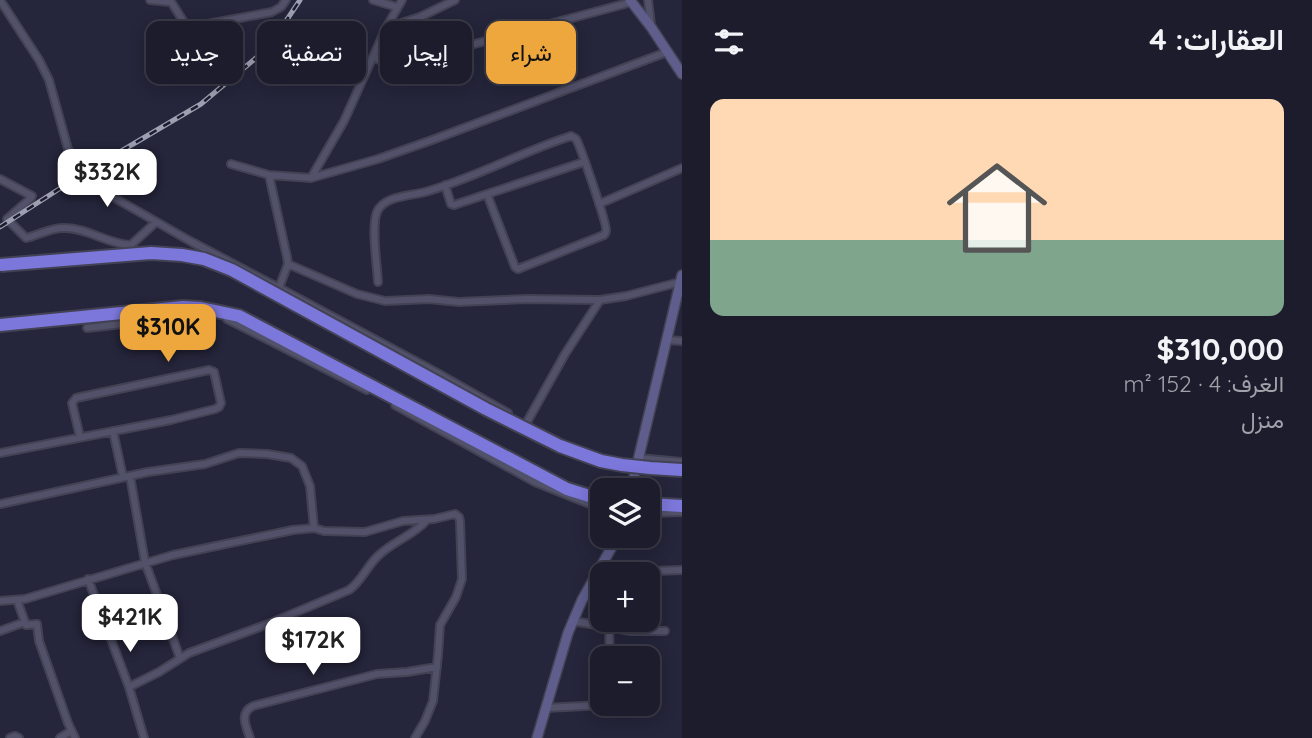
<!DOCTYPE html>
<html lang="ar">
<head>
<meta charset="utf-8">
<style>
  :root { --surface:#1c1c2c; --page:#252534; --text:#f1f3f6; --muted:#a0a1a9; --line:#3a3a48; --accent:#eea73d }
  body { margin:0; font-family:Quicksand,Vazirmatn,sans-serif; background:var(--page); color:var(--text); direction:rtl; height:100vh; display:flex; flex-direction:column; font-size:26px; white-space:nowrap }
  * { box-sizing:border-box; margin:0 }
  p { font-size:23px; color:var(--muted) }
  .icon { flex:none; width:38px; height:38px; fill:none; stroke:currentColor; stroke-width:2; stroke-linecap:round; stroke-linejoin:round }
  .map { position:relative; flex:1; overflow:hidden; direction:ltr }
  .sheet { display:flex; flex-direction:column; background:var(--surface); width:630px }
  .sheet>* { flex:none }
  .guide { position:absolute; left:21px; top:21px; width:555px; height:63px; direction:rtl; display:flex; gap:14px }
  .fabs { position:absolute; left:590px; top:478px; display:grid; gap:14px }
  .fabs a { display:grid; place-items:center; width:70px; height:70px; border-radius:14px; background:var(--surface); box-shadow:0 4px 18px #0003,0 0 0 2px var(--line); font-size:35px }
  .price { position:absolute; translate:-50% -60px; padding:0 16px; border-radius:14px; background:#fff; color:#222; font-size:23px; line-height:46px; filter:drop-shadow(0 2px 4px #0008) }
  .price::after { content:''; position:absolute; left:50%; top:42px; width:21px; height:16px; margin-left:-10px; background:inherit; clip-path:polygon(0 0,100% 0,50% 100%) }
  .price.selected { background:var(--accent); color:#111 }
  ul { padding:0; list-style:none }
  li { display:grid; align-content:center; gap:14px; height:371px; padding:0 28px }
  li span { display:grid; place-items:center; height:217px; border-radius:14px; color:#555 }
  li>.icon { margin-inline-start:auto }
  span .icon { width:126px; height:126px; fill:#fffc; stroke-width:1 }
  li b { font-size:30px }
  h2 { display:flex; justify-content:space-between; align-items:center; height:84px; padding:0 28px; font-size:30px }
  .chip { padding:0 24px; border-radius:14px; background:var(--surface); box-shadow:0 4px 18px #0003,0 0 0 2px var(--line); font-size:24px; line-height:63px }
  .chip.selected { background:var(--accent); color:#111 }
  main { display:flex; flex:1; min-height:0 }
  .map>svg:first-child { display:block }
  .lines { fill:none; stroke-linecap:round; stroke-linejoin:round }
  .street-casing { stroke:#434254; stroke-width:10 }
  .secondary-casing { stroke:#434254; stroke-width:12 }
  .highway-casing { stroke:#434254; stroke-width:16 }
  .street { stroke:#51526a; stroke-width:6 }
  .secondary { stroke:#5e5d8c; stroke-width:9 }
  .highway { stroke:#7c77da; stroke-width:12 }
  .rail-casing { stroke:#9e9fb0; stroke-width:5 }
  .rail { stroke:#1c1c30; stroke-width:2.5; stroke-dasharray:8; stroke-linecap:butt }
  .highway-bridge-casing { stroke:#434254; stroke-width:16; stroke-linecap:butt }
  .highway-bridge { stroke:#7c77da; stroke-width:12 }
</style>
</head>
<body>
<main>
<section class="sheet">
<h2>العقارات: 4<svg class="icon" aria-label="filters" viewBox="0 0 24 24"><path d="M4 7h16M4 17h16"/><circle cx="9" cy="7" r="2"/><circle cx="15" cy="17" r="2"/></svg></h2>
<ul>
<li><span style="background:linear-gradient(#ffd9b3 65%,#7fa58c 0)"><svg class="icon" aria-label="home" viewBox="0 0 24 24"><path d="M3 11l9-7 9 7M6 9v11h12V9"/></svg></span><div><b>$310,000</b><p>الغرف: 4 · 152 m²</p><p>منزل</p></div></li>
</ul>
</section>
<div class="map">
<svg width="682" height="738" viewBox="0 0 682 738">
  <rect width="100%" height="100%" fill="#25253b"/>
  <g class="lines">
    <defs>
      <path id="street" d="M 0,0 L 39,60 L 49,80 L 68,149 L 84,173 L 113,197 L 190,241 L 279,288 L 288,264 L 287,257 L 269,175
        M 150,0 L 171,2
        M 170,0 L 185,24 L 191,27 L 272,12 L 281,7 L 286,0
        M 373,0 L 397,7
        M 648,0 L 651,25
        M 386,28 L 420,17 L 455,0
        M 374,57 L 391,66 L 397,67 L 452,50 L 632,2
        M 231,164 L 269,175 L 311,178 L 344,121 L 386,28 L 402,0
        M 311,178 L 378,159 L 432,140 L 667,52
        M 0,179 L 32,196 L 31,198 L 7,219 L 26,238 C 39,235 52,227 65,228 C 88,228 107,244 131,245 L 156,222
        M 445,185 L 451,204 L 454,205 L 584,162
        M 599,204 L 682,168
        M 288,264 L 357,294 L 385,301 L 429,299 L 459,302 L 528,299 L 600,300 L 626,296 L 680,282
        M 378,282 C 377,265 371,226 377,212 C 383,196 410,196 425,192 C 475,178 521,152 571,136 C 573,137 575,138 576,139 C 580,145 607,224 606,230 C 606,232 605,234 604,235 L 518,269 L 515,267 L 487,194
        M 279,288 L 441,375 L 508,413
        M 227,319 L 367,390
        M 87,328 L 210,314
        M 667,340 L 682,341
        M 395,405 L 535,482 L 602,509
        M 527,422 L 565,354 L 600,300
        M 113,431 L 123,477
        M 0,453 L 171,420 L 215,409 L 219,407 L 221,403 L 214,372 L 209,370 L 76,398 L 72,403 L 80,437
        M 638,458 L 682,462
        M 130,476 L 145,562 L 180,658
        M 0,504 L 148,472 L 205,464 L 239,453 L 267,454 L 291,458 L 302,466 L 310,486 L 314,528
        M 648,513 L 682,512
        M 598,573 L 682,570
        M 88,579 L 129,687 L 144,738
        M 17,600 L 26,625 L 37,624 L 39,641 L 68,723 L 75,738
        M 0,601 L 25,599 L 173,555 L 293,530 L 314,528 L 324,531 L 365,532 L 403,521 L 434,519 L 455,514 L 459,517 L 460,521 L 462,579 L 456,597 L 440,625 L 438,655 L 433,701 L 425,721 L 415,738
        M 573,621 L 631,631 L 665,631
        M 609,628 L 610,658
        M 0,631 L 25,622
        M 129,687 L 159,672 L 189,653 L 268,624 L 349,590 C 361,582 367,566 378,556 C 393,541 413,536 427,520
        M 546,708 L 622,704
        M 10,738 L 15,736 L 19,738
        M 60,738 L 71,731
        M 250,738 C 246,726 239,713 253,706 L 377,674 L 407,672 L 437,667"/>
      <path id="secondary" d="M 630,0 L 651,27 L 682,74
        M 631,490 L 682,275
        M 537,738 L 568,633 L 582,600 L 618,536"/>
      <path id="highway" d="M 0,325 L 183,307 L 201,308 L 239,316 L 567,489 L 602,500
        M 648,504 L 682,506"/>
    </defs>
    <use href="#street" class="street-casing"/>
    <use href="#secondary" class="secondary-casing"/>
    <use href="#highway" class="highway-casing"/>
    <use href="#street" class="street"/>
    <use href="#secondary" class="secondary"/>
    <use href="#highway" class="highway"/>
    <defs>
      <path id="rail" d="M 0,227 L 84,173 L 201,104 L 256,58 L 276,36 L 300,0"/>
    </defs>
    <use href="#rail" class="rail-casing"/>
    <use href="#rail" class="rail"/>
    <defs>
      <path id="highway-bridge" d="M 0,265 L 151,253 L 182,255 L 204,259 L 232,270 L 486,409 L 560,446 L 601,461 L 622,465 L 650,468 L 682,470"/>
    </defs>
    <use href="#highway-bridge" class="highway-bridge-casing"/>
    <use href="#highway-bridge" class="highway-bridge"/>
  </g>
</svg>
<div class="fabs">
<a><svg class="icon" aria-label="layers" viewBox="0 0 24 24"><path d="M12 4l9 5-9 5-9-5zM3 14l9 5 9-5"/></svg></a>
<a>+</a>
<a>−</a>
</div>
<b class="price" style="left:107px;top:209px">$332K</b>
<b class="price selected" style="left:168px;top:364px">$310K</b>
<b class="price" style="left:130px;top:654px">$421K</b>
<b class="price" style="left:313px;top:677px">$172K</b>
<div class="guide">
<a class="chip selected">شراء</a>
<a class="chip">إيجار</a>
<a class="chip">تصفية</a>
<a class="chip">جديد</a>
</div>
</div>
</main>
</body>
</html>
